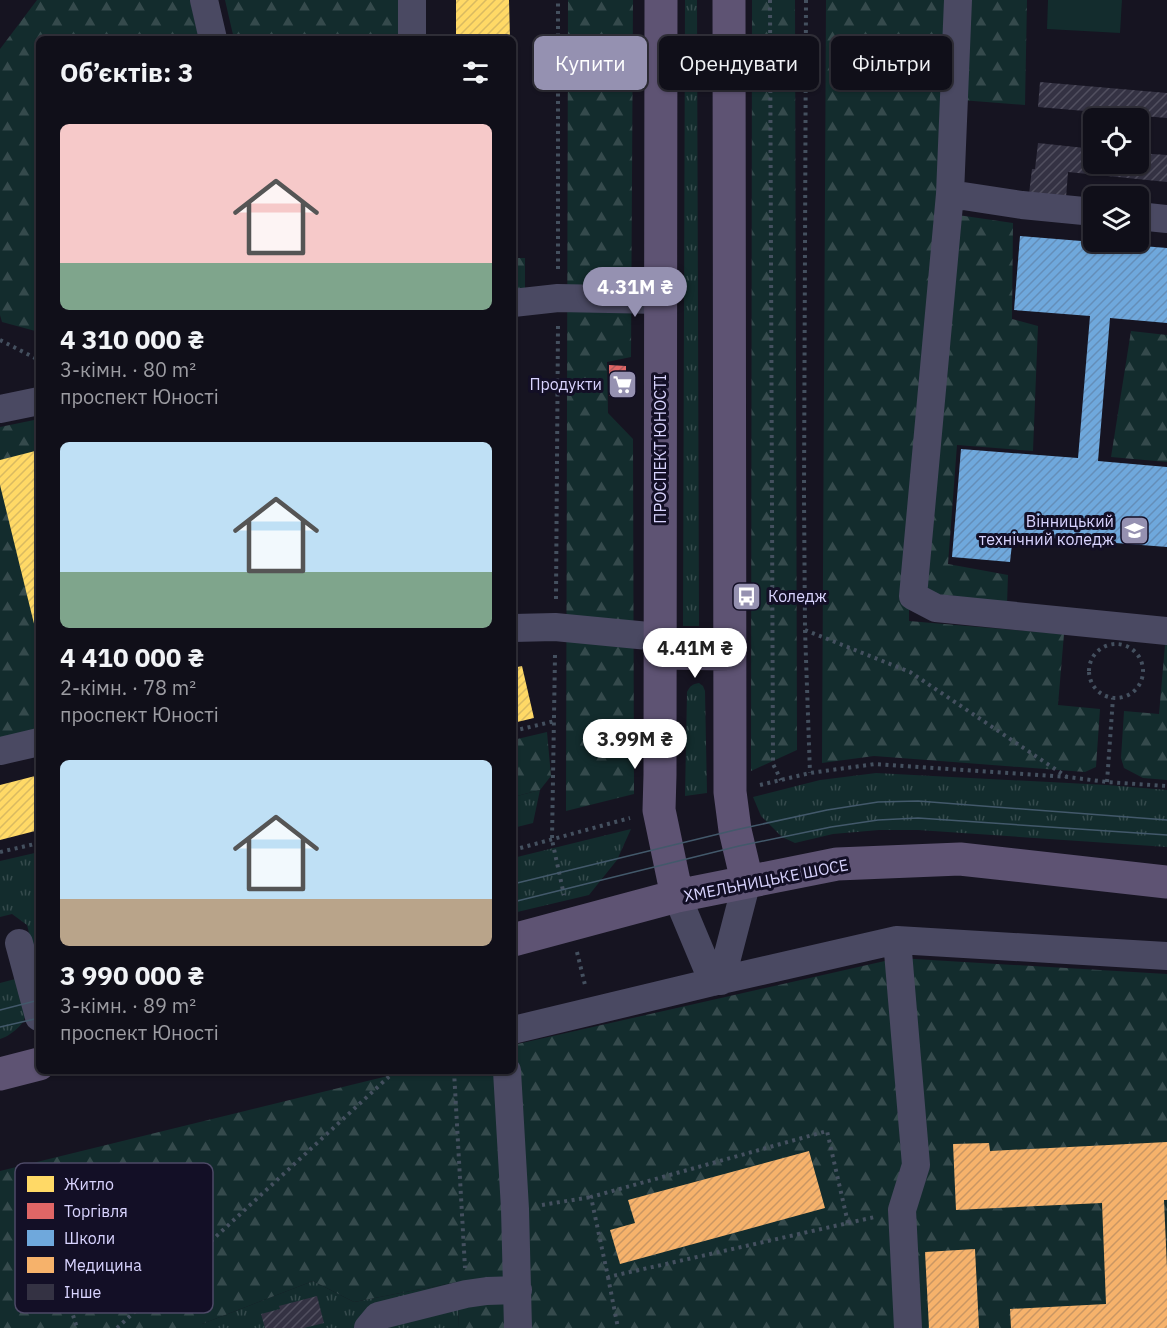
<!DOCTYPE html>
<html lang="uk">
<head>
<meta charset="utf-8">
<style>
  :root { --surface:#100f19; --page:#1e1d26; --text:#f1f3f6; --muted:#9c9ca2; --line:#302f38; --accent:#9591b1 }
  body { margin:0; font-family:"IBM Plex Sans",sans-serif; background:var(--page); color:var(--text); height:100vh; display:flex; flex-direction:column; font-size:22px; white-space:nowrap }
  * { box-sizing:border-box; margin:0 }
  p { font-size:20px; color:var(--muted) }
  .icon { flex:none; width:33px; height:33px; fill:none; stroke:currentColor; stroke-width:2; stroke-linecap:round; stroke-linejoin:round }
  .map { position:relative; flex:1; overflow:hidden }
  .drawer { position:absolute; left:36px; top:36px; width:480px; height:1038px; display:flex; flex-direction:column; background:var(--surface); border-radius:9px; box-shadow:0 2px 4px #0004,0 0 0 2px var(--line) }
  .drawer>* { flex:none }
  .hud { position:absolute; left:534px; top:36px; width:543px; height:54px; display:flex; gap:12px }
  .controls { position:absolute; left:1083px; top:108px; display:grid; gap:12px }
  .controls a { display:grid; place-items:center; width:66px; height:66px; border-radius:9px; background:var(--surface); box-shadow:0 2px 4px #0004,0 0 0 2px var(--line); font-size:30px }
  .price { position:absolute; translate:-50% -51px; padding:0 14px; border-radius:21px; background:#fff; color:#222; font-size:20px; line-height:39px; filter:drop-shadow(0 2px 3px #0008) }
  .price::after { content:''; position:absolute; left:50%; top:36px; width:18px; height:14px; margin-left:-9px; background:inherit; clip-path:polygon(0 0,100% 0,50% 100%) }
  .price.active { background:var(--accent); color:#fff }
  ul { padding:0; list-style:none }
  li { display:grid; align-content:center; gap:12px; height:318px; padding:0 24px }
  li span { display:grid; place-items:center; height:186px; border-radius:9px; color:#555 }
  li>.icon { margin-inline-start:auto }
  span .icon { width:108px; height:108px; fill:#fffc; stroke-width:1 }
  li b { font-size:26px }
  h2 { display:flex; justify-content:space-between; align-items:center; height:72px; padding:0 24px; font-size:26px }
  .chip { padding:0 21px; border-radius:9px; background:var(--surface); box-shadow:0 2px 4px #0004,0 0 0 2px var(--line); font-size:21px; line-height:54px }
  .chip.active { background:var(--accent); color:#fff }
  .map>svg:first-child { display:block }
  .grass { fill:url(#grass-tufts) }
  .forest { fill:url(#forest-firs) }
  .park { fill:#132c2d }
  .homes { fill:url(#homes-hatch) }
  .shops { fill:url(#shops-hatch) }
  .schools { fill:url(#schools-hatch) }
  .health { fill:url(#health-hatch) }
  .building { fill:url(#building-hatch) }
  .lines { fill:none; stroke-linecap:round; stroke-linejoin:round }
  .path { stroke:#44505f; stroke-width:4; stroke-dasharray:3 4.5; stroke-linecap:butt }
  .minor { stroke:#4a4962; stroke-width:28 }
  .major { stroke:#5e5373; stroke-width:33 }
  .tram { stroke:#43596b; stroke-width:1.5 }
  .labels { text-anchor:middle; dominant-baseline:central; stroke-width:6; stroke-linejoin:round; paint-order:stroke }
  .poi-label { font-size:16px; fill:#d9d4ff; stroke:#130f26; text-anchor:end }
  .street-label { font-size:16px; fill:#d9d4ff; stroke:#130f26 }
  .key { fill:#130f26; stroke:#4e4a67; stroke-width:1.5 }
  .key-label { font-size:16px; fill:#d9d4ff }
</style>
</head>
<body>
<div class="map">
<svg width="1167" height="1328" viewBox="0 0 1167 1328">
  <defs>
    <pattern id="grass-tufts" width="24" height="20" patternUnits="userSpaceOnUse" patternTransform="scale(1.5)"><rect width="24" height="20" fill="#132c2d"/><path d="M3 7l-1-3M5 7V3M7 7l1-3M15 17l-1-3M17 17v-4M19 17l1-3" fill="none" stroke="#354a4c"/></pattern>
    <pattern id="forest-firs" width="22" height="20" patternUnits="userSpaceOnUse" patternTransform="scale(1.5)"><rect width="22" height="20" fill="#132c2d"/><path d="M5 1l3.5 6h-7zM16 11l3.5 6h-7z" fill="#354a4c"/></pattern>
    <pattern id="homes-hatch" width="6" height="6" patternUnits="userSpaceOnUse" patternTransform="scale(1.5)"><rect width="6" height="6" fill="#ffd966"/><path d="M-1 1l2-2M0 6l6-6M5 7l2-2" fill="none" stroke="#d9ba61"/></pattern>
    <pattern id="shops-hatch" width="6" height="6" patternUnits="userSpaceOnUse" patternTransform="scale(1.5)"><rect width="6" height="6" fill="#e06666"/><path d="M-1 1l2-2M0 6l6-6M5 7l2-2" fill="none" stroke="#b05b5e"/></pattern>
    <pattern id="schools-hatch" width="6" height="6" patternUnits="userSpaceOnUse" patternTransform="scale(1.5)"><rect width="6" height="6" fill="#6fa8dc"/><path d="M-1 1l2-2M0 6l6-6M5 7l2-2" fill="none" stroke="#648eb8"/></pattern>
    <pattern id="health-hatch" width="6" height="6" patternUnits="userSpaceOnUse" patternTransform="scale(1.5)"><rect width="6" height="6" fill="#f6b26b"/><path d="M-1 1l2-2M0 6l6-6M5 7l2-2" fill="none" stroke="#c99663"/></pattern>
    <pattern id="building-hatch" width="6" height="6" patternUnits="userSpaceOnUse" patternTransform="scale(1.5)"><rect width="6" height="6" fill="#343243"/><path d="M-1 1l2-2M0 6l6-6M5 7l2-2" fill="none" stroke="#514f5f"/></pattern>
  </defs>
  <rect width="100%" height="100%" fill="#161421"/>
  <path class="grass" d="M 685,0 L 697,0 L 699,626 L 683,626 Z
    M 699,683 L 703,686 L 705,691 L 707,793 L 685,796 L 687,692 C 690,686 692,684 699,683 Z
    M 876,773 L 1107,785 L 1167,790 L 1167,847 L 918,830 L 879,830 L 833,834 L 795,843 L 782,837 L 761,816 L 753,797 L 820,780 Z
    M 540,790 L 533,823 L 513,828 L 513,797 Z
    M 631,829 L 617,860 L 589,895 L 513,913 L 513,858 Z
    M 39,852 L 39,960 L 36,961 L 27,925 L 12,914 L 0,917 L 0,861 Z
    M 19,978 C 24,1001 35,1016 13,1032 C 9,1035 6,1037 0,1039 L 0,983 Z
    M 313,1281 L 354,1302 L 457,1282 L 459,1328 L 202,1328 L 202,1324 Z"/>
  <path class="forest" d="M 37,0 L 190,0 L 199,39 L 39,39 L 39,332 L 2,322 L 0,315 L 0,49 Z
    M 225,0 L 403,0 L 402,39 L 234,39 Z
    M 568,0 L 633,0 L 631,357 L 607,362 L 608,413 L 633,439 L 634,794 L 566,811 Z
    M 752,0 L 795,0 L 797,750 L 751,771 Z
    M 826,0 L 1027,0 L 1025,105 L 948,99 L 937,212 L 1013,223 L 1012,319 L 1038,326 L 1033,451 L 957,445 L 948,564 L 1008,575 L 1007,605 L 909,603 L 909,621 L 1064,634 L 1058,705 L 1100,709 L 1096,767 L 1085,772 L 874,756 L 822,763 Z
    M 513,258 L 525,258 L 525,289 L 513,291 Z
    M 1131,331 L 1167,335 L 1167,462 L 1111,457 Z
    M 39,419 L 39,733 L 0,742 L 0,427 Z
    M 1165,645 L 1167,645 L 1167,780 L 1143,778 L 1124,768 L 1121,758 L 1124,711 L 1159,714 Z
    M 547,732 L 551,776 L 540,790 L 513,797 L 513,740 Z
    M 898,958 L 1167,974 L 1167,1328 L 459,1328 L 457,1282 L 354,1302 L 313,1281 L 202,1324 L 202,1328 L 0,1328 L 0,1171 L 408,1071 L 513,1071 L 513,1045 Z"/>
  <path class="park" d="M 1048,0 L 1122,0 L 1120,33 L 1047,29 Z"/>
  <path class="homes" d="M 456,0 L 509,0 L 510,39 L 456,39 Z
    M 39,450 L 39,640 L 38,640 L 0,485 L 0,460 Z
    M 522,666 L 534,718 L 513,723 L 513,668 Z
    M 39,775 L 39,830 L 0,840 L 0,785 Z"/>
  <path class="shops" d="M 609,365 L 626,366 L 626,396 L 609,396 Z"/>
  <path class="schools" d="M 1020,236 L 1167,248 L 1167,323 L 1110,318 L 1098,461 L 1167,467 L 1167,547 L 1013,535 L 1010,562 L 952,557 L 961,449 L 1078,458 L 1090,316 L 1014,310 Z"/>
  <path class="health" d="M 1167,1142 L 1167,1200 L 1164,1200 L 1167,1268 L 1167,1328 L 1011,1328 L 1010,1309 L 1106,1304 L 1102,1203 L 956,1210 L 953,1144 L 989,1143 L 990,1151 Z
    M 809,1151 L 825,1208 L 620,1264 L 610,1230 L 635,1223 L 628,1200 Z
    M 975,1249 L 979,1328 L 929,1328 L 925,1252 Z"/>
  <path class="building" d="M 1040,82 L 1167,93 L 1167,118 L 1038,107 Z
    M 1038,143 L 1094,149 L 1094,164 L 1138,164 L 1138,153 L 1167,155 L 1167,182 L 1068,172 L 1066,198 L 1029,194 L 1032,169 L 1035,169 Z
    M 317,1296 L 324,1323 L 304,1328 L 265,1328 L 261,1314 L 280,1309 L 279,1306 Z"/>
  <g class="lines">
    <path class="path" d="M 770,0 L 773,764 L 781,780
      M 806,0 L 804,495 L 805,630 L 810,773
      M 558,269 L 558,0
      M 0,340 L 39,360
      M 556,599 L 558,325
      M 805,630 L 910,672 L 1067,777
      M1089 671a27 27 0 1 1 54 0a27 27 0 1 1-54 0Z
      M 555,655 L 552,840 L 564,895
      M 513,731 L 555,721
      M 1107,782 L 1113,698
      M 760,785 L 810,773 L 875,764 L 1068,777 L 1107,782 L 1167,786
      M 513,850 L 630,818
      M 0,852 L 39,843
      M 577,952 L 585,985
      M 454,1071 L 465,1268
      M 26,1165 L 77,1328
      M 542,1205 L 591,1197
      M 848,1223 L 827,1131 L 591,1197 L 608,1277 L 848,1223 L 875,1217
      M 608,1277 L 618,1328
      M 117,1328 L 395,1071"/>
    <path class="minor" d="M 204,0 L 213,39
      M 958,0 L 950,194 L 913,596 L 936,608 L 1167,631
      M 412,39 L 412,0
      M 950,194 L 1022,205 L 1094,212
      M 1138,216 L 1167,219
      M 513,303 L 558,298 L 660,300
      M 0,409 L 39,401
      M 513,628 L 555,627 L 659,637
      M 0,751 L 39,742
      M 677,896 L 713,982
      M 897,940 L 916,1165 L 902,1210 L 908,1328
      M 19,943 L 39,1017
      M 721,981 L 747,881
      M 513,1030 L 713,982 L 897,940 L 1167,956
      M 507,1071 L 515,1209 L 518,1328
      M 368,1328 L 378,1316 L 466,1294 L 487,1291 L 518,1290"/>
    <path class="major" d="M 661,0 L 660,775 L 659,810 L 677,896
      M 729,0 L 730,792 L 735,830 L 747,881
      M 660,653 L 730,654
      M 513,940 L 677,896 L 837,864 L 960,859 L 1167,882
      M 0,1074 L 39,1064"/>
    <path class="tram" d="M 513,884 L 735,830 L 827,810 L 878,802 L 918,801 L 1167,820
      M 513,902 L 739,846 L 831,827 L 878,820 L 918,818 L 1167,835
      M 0,1010 L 39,1000
      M 0,1027 L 39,1018"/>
  </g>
  <defs>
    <symbol id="supermarket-square" viewBox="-11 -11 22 22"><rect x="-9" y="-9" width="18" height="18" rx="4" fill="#9591b1" stroke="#130f26"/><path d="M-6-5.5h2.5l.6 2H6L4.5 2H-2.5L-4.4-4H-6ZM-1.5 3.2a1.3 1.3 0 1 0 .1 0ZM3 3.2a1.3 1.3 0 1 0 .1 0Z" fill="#fff"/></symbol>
    <symbol id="university-square" viewBox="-11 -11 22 22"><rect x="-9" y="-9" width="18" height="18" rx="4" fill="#9591b1" stroke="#130f26"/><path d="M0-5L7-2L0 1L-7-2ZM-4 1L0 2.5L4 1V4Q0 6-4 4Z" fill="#fff"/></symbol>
    <symbol id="bus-square" viewBox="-11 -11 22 22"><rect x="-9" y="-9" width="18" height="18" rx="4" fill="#9591b1" stroke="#130f26"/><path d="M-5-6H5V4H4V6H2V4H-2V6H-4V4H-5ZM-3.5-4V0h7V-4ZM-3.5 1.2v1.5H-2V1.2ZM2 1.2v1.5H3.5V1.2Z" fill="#fff"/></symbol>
  </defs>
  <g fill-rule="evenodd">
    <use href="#supermarket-square" x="606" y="368" width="33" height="33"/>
    <use href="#university-square" x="1118" y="514" width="33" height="33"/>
    <use href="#bus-square" x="730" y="580" width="33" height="33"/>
  </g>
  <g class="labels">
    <g class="poi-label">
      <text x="602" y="384">Продукти</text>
      <text x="1114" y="521">Вінницький<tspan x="1114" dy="18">технічний коледж</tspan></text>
      <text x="768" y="596" text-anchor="start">Коледж</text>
    </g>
    <g class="street-label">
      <text transform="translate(660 449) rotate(-90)">ПРОСПЕКТ ЮНОСТІ</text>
      <text transform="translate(766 880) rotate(-11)">ХМЕЛЬНИЦЬКЕ ШОСЕ</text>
    </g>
  </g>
  <rect x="15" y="1163" width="198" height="150" rx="9" class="key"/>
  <rect x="27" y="1176" width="27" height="16" fill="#ffd966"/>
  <rect x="27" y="1203" width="27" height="16" fill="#e06666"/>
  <rect x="27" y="1230" width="27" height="16" fill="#6fa8dc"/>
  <rect x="27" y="1257" width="27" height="16" fill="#f6b26b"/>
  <rect x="27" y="1284" width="27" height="16" fill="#343243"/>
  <g class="key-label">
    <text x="64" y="1190">Житло</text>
    <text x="64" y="1217">Торгівля</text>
    <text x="64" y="1244">Школи</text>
    <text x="64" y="1271">Медицина</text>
    <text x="64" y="1298">Інше</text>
  </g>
</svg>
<div class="controls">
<a><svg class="icon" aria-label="locate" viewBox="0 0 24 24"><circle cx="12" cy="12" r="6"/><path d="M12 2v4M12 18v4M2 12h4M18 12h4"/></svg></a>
<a><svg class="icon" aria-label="layers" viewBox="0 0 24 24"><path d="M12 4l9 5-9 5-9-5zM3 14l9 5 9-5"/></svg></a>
</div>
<b class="price active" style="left:635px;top:318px">4.31M ₴</b>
<b class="price" style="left:695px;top:679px">4.41M ₴</b>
<b class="price" style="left:635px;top:770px">3.99M ₴</b>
<div class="hud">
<a class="chip active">Купити</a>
<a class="chip">Орендувати</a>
<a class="chip">Фільтри</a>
</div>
<section class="drawer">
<h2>Об’єктів: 3<svg class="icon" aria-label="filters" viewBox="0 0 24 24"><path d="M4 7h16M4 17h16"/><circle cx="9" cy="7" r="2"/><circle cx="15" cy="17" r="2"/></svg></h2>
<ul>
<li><span style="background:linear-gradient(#f6c9c9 75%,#7fa58c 0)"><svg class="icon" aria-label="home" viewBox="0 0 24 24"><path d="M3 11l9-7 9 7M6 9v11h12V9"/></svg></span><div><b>4 310 000 ₴</b><p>3-кімн. · 80 m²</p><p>проспект Юності</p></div></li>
<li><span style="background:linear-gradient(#bfe0f5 70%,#7fa58c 0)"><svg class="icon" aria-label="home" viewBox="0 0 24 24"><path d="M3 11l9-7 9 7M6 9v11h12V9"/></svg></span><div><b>4 410 000 ₴</b><p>2-кімн. · 78 m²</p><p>проспект Юності</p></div></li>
<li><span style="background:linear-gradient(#bfe0f5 75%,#b9a48a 0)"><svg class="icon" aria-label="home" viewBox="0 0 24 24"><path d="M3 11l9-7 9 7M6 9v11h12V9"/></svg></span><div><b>3 990 000 ₴</b><p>3-кімн. · 89 m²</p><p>проспект Юності</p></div></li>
</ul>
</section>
</div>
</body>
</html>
